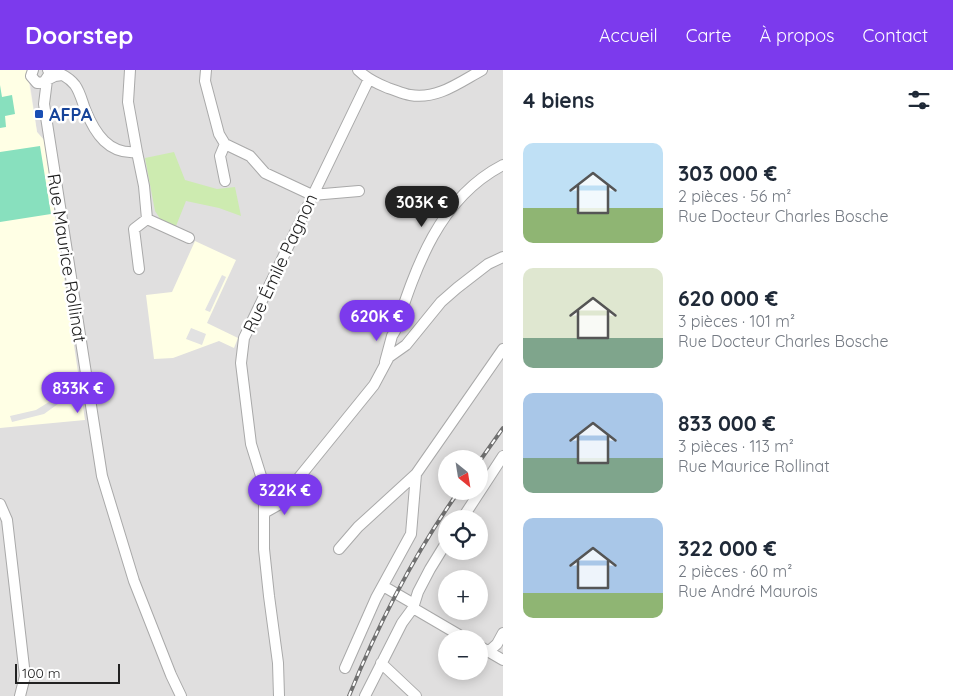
<!DOCTYPE html>
<html lang="fr">
<head>
<meta charset="utf-8">
<style>
  :root { --surface:#fff; --page:#f6f6f7; --text:#1f2937; --muted:#747a83; --accent:#7c3aed }
  body { margin:0; font-family:Quicksand,sans-serif; background:var(--page); color:var(--text); height:100vh; display:flex; flex-direction:column; font-size:19px; white-space:nowrap }
  * { box-sizing:border-box; margin:0 }
  p { font-size:16px; color:var(--muted) }
  .icon { flex:none; width:28px; height:28px; fill:none; stroke:currentColor; stroke-width:2; stroke-linecap:round; stroke-linejoin:round }
  .map { position:relative; flex:1; overflow:hidden }
  .side { display:flex; flex-direction:column; background:var(--surface); width:450px }
  .side>* { flex:none }
  .needle { width:32px; rotate:150deg }
  .buttons { position:absolute; left:438px; top:380px; display:grid; gap:10px }
  .buttons a { display:grid; place-items:center; width:50px; height:50px; border-radius:50%; background:var(--surface); box-shadow:0 2px 12px #0003; font-size:25px }
  .scale { position:absolute; left:15px; bottom:12px; width:105px; box-sizing:border-box; padding-left:5px; border:2px solid #222; border-top:0; font-size:14px; line-height:18px; white-space:nowrap; color:#222; -webkit-text-stroke:4px #fff; paint-order:stroke }
  .price { position:absolute; translate:-50% -42px; padding:0 11px; border-radius:18px; background:var(--accent); color:#fff; font-size:16px; line-height:32px; filter:drop-shadow(0 1px 2px #0008) }
  .price::after { content:''; position:absolute; left:50%; top:30px; width:15px; height:11px; margin-left:-8px; background:inherit; clip-path:polygon(0 0,100% 0,50% 100%) }
  .price.current { background:#222; color:#fff }
  ul { padding:0; list-style:none }
  li { display:flex; align-items:center; gap:15px; height:125px; padding:0 20px }
  li span { display:grid; place-items:center; flex:none; width:140px; height:100px; border-radius:10px; color:#555 }
  li>.icon { margin-inline-start:auto }
  span .icon { width:60px; height:60px; fill:#fffc; stroke-width:1 }
  li b { font-size:21px }
  h2 { display:flex; justify-content:space-between; align-items:center; height:60px; padding:0 20px; font-size:21px }
  header { display:flex; align-items:center; gap:30px; box-sizing:border-box; height:70px; padding:0 25px; background:var(--accent); color:#fff }
  header strong { font-size:24px }
  nav { display:flex; gap:28px; margin-inline-start:auto; font-size:18px }
  main { display:flex; flex:1; min-height:0 }
  .map>svg:first-child { display:block }
  .residential { fill:#e0dfdf; fill-rule:evenodd }
  .education { fill:#ffffe5 }
  .grass { fill:#cdebb0 }
  .pitch { fill:#88e0be }
  .parking { fill:#e2e2e2 }
  .lines { fill:none; stroke-linecap:round; stroke-linejoin:round }
  .minor-casing { stroke:#a9a9a9; stroke-width:12 }
  .minor { stroke:#fff; stroke-width:10 }
  .rail-casing { stroke:#707070; stroke-width:4 }
  .rail { stroke:#fff; stroke-width:2; stroke-dasharray:5.5; stroke-linecap:butt }
  .transit-dot { fill:#1a4fb4; stroke:#fff; stroke-width:2 }
  .labels { text-anchor:middle; dominant-baseline:central; stroke-width:5; stroke-linejoin:round; paint-order:stroke }
  .transit-label { font-size:18px; font-weight:bold; fill:#164399; stroke:#fff; text-anchor:start }
  .street-label { font-size:18px; fill:#222; stroke:#fff }
</style>
</head>
<body>
<header>
<strong>Doorstep</strong>
<nav><a>Accueil</a><a>Carte</a><a>À propos</a><a>Contact</a></nav>
</header>
<main>
<div class="map">
<svg width="503" height="626" viewBox="0 0 503 626">
  <rect width="100%" height="100%" fill="#f2efe9"/>
  <path class="residential" d="M 28,0 L 503,0 L 503,626 L 0,626 L 0,188 L 60,182 L 44,70 L 37,62 ZM 446,389 L 479,389 L 479,421 L 446,421 ZM 446,449 L 479,449 L 479,481 L 446,481 ZM 446,509 L 479,509 L 479,541 L 446,541 ZM 446,569 L 479,569 L 479,601 L 446,601 Z"/>
  <path class="education" d="M 0,0 L 27,0 L 37,62 L 44,70 L 85,350 L 0,358 Z
    M 195,171 L 236,190 L 207,253 L 238,268 L 234,278 L 219,271 L 173,288 L 154,289 L 146,225 L 172,222 Z"/>
  <path class="grass" d="M 174,82 L 185,110 L 217,119 L 235,117 L 241,146 L 219,138 L 186,131 L 176,156 L 161,150 L 155,141 L 145,88 Z"/>
  <path class="pitch" d="M 0,15 L 2,27 L 12,25 L 15,44 L 5,46 L 6,57 L 0,58 Z
    M 40,76 L 51,144 L 0,152 L 0,82 Z"/>
  <path class="parking" d="M 222,205 L 226,207 L 210,242 L 205,240 Z
    M 191,258 L 206,264 L 202,275 L 186,269 Z
    M 62,324 L 62,331 L 44,344 L 12,352 L 10,346 L 36,340 Z"/>
  <g class="lines">
    <defs>
      <path id="minor" d="M 33,0 L 31,6 L 37,13 L 44,12 L 48,6
        M 48,0 C 58,2 68,6 75,15 C 80,22 82,31 85,39 C 95,64 109,85 137,82 L 128,32 L 130,0
        M 206,0 L 205,11 L 219,64 L 225,74 L 250,86 L 265,103 L 312,125 L 359,121
        M 358,0 C 366,8 378,14 388,18 C 395,20 403,24 410,25 C 437,30 460,12 482,0
        M 62,5 L 55,6 L 47,10 L 44,34 L 102,406 L 134,511 L 171,605 L 181,626
        M 137,82 L 144,116 L 147,149 L 189,168
        M 225,111 L 220,86 L 225,74
        M 139,199 L 134,159 L 147,149
        M 385,292 L 392,266 L 395,261 C 416,197 439,128 503,95
        M 0,434 L 7,450 L 25,606 L 20,626
        M 264,443 L 280,434 L 284,426 L 374,315 L 389,287 L 406,275 L 441,232 L 457,218 L 488,194 L 503,187
        M 462,449 L 503,386
        M 339,479 L 358,457 L 416,404 L 503,279
        M 383,516 L 414,534
        M 413,538 L 466,569
        M 479,576 L 503,590
        M 488,582 L 497,574 L 503,563
        M 381,593 L 416,626
        M 345,598 L 376,528 L 411,464 L 416,404
        M 279,626 L 278,593 L 269,526 L 264,479 L 264,434 L 261,406 L 251,374 L 241,293 L 244,268 L 369,9
        M 365,626 L 402,553 L 413,538 L 418,522 L 430,499 L 446,473"/>
    </defs>
    <use href="#minor" class="minor-casing"/>
    <use href="#minor" class="minor"/>
    <defs>
      <path id="rail" d="M 479,392 L 503,358
        M 349,626 C 378,555 414,484 459,421"/>
    </defs>
    <use href="#rail" class="rail-casing"/>
    <use href="#rail" class="rail"/>
  </g>
  <rect class="transit-dot" x="34" y="39" width="10" height="10" rx="2.5"/>
  <g class="labels">
    <g class="transit-label">
      <text x="49" y="44">AFPA</text>
    </g>
    <g class="street-label">
      <text transform="translate(67 188) rotate(81)">Rue Maurice Rollinat</text>
      <text transform="translate(280 193) rotate(-65)">Rue Émile Pagnon</text>
    </g>
  </g>
</svg>
<div class="buttons">
<a><svg class="needle" viewBox="-14 -14 28 28"><path d="M0-13l5 13h-10z" fill="#e53935"/><path d="M0 13l5-13h-10z" fill="#747a83"/></svg></a>
<a><svg class="icon" aria-label="locate" viewBox="0 0 24 24"><circle cx="12" cy="12" r="6"/><path d="M12 2v4M12 18v4M2 12h4M18 12h4"/></svg></a>
<a>+</a>
<a>−</a>
</div>
<div class="scale">100 m</div>
<b class="price current" style="left:422px;top:158px">303K €</b>
<b class="price" style="left:377px;top:272px">620K €</b>
<b class="price" style="left:78px;top:344px">833K €</b>
<b class="price" style="left:285px;top:446px">322K €</b>
</div>
<section class="side">
<h2>4 biens<svg class="icon" aria-label="filters" viewBox="0 0 24 24"><path d="M4 7h16M4 17h16"/><circle cx="9" cy="7" r="2"/><circle cx="15" cy="17" r="2"/></svg></h2>
<ul>
<li><span style="background:linear-gradient(#bfe0f5 65%,#8fb573 0)"><svg class="icon" aria-label="home" viewBox="0 0 24 24"><path d="M3 11l9-7 9 7M6 9v11h12V9"/></svg></span><div><b>303 000 €</b><p>2 pièces · 56 m²</p><p>Rue Docteur Charles Bosche</p></div></li>
<li><span style="background:linear-gradient(#dfe7d0 70%,#7fa58c 0)"><svg class="icon" aria-label="home" viewBox="0 0 24 24"><path d="M3 11l9-7 9 7M6 9v11h12V9"/></svg></span><div><b>620 000 €</b><p>3 pièces · 101 m²</p><p>Rue Docteur Charles Bosche</p></div></li>
<li><span style="background:linear-gradient(#a9c7e8 65%,#7fa58c 0)"><svg class="icon" aria-label="home" viewBox="0 0 24 24"><path d="M3 11l9-7 9 7M6 9v11h12V9"/></svg></span><div><b>833 000 €</b><p>3 pièces · 113 m²</p><p>Rue Maurice Rollinat</p></div></li>
<li><span style="background:linear-gradient(#a9c7e8 75%,#8fb573 0)"><svg class="icon" aria-label="home" viewBox="0 0 24 24"><path d="M3 11l9-7 9 7M6 9v11h12V9"/></svg></span><div><b>322 000 €</b><p>2 pièces · 60 m²</p><p>Rue André Maurois</p></div></li>
</ul>
</section>
</main>
</body>
</html>
